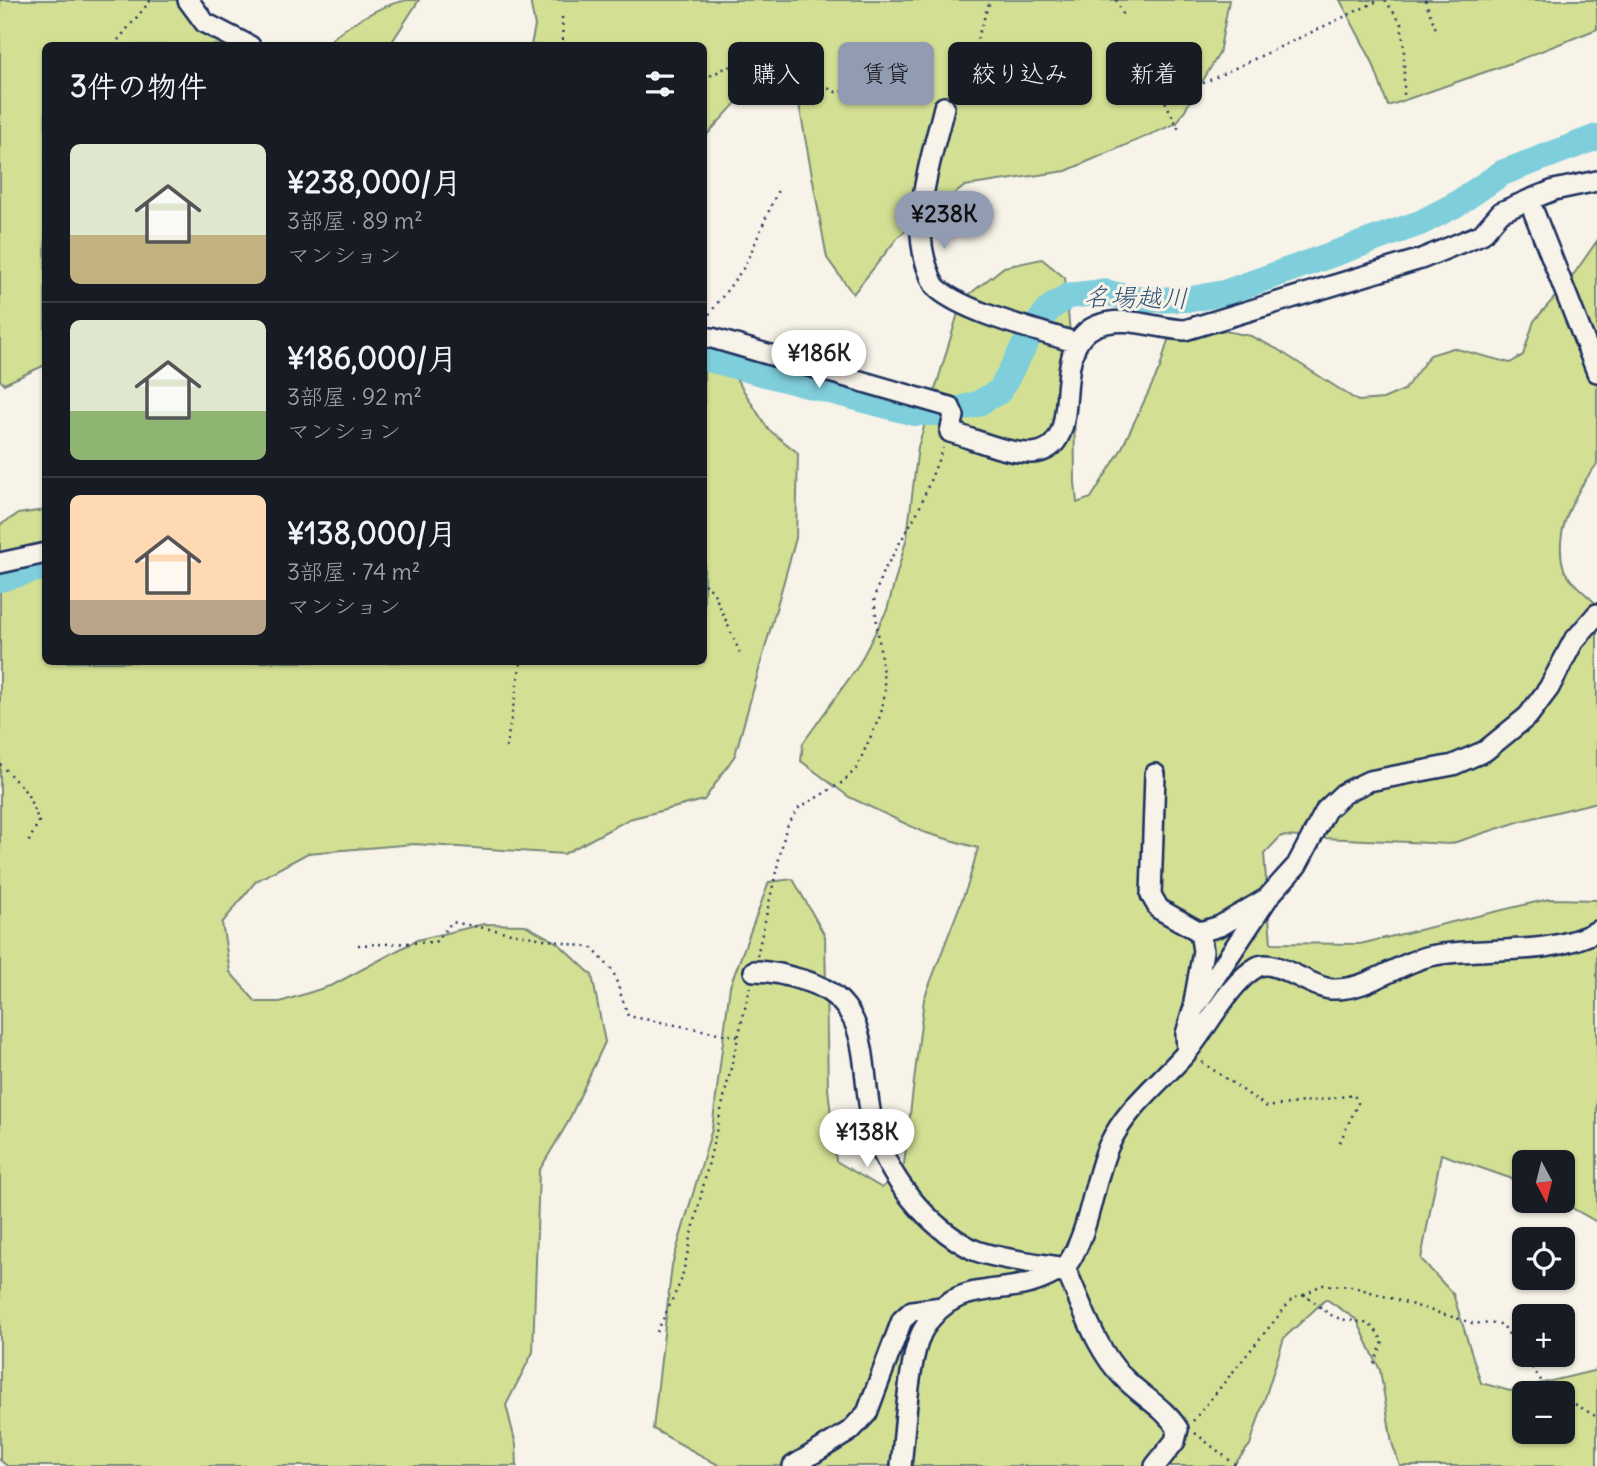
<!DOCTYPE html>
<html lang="ja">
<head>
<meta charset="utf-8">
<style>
  :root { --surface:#171b24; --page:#242831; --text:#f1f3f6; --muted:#9ea1a6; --line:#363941; --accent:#919bb2 }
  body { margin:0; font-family:Delius,"Klee One",sans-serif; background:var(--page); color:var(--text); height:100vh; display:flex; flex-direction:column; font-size:26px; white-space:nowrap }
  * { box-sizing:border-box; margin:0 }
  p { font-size:23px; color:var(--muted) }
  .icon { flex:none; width:38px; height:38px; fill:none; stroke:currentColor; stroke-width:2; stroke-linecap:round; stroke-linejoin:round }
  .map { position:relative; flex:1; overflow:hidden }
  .details { position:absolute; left:42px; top:42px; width:665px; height:623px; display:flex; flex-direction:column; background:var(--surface); border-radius:10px; box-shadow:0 2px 5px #0004 }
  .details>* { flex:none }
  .hud { position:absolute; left:728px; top:42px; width:665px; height:63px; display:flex; gap:14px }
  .needle { width:46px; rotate:173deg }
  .buttons { position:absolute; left:1512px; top:1150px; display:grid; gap:14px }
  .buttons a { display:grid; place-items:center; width:63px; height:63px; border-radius:10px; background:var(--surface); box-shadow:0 2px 5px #0004; font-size:35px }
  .price { position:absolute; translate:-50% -60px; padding:0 16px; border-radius:24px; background:#fff; color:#222; font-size:23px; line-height:46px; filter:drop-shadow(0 2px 4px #0008) }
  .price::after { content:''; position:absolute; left:50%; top:42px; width:21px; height:16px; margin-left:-10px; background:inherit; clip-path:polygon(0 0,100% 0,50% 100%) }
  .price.active { background:var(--accent); color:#111 }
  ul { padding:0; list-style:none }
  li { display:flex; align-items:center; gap:21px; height:175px; padding:0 28px }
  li+li { border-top:2px solid var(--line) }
  li span { display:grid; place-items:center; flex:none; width:196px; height:140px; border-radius:10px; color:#555 }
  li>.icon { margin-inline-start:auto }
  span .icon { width:84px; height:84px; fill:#fffc; stroke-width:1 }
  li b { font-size:30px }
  h2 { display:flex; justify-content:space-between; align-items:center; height:84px; padding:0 28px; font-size:30px }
  .tag { padding:0 24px; border-radius:10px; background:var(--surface); box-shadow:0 2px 5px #0004; font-size:24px; line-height:63px }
  .tag.active { background:var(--accent); color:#111 }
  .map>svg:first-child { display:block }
  .green { fill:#d3e093; stroke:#778878; stroke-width:2; fill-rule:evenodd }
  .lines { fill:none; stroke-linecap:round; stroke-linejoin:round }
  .river { stroke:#7fcedb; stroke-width:26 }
  .minor-casing { stroke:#1b2f5e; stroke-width:24 }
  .path { stroke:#1b2f5e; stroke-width:2.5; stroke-dasharray:2 5; stroke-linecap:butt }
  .minor { stroke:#f7f3e8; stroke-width:19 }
  .labels { text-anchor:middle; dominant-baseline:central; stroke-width:6; stroke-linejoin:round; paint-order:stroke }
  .water-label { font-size:26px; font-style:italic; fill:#34577d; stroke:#f7f3e8 }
</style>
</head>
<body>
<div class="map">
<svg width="1597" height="1466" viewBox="0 0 1597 1466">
  <rect width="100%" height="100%" fill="#f7f3e8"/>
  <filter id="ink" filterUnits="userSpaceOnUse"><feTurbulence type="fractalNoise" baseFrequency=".0143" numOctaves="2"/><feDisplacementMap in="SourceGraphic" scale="14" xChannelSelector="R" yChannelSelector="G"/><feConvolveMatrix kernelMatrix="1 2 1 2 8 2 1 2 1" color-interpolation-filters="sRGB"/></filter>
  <g filter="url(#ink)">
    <path class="green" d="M 0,0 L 201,0 L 221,31 L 224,45 L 46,46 L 45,365 L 4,384 L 0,380 Z
      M 407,0 L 419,0 L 390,45 L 325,45 C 347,25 378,6 407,0 Z
      M 530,0 L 1229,0 L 1219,54 L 1177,123 L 1066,171 L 965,186 L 899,236 L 853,294 L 827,258 L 791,60 L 776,59 L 704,138 L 704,46 L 531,45 L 535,26 Z
      M 1340,0 L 1597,0 L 1597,29 L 1511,63 L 1388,106 L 1372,61 Z
      M 1597,241 L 1597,464 C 1576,491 1552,532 1564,569 C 1568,581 1588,595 1597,605 L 1597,802 L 1521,821 L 1450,844 L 1281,836 L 1264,854 L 1271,943 L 1360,944 L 1549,899 L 1597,900 L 1597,1222 L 1560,1201 L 1563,1200 L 1563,1162 L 1524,1162 L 1524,1183 L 1441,1154 L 1421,1259 L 1453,1294 L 1481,1383 L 1510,1391 L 1597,1370 L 1597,1466 L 1400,1466 L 1392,1443 L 1380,1370 L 1357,1320 L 1326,1299 L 1284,1338 L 1250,1445 L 1233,1466 L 720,1466 L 653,1429 L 672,1265 L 712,1129 L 730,986 L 769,882 L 793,879 L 825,936 L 828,1088 L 836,1161 L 882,1188 L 904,1164 L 924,999 L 968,884 L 978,848 L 923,832 L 849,797 L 801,761 L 803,743 L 858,666 L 887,610 L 907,537 L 918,447 L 962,300 L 1004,267 L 1042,259 L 1065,278 L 1074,379 L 1075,482 L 1077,503 L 1091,498 L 1121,450 L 1160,368 L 1168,340 L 1204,327 L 1251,336 L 1277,349 L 1358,401 L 1383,399 L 1404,390 L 1430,355 L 1453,348 L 1510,363 L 1523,355 L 1534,321 L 1569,281 ZM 1524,1393 L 1563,1393 L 1563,1432 L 1524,1432 Z
      M 704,328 L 768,429 L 798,453 L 796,538 L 735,755 L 704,800 L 629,819 L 564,854 L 414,844 L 308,853 L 256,881 L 222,923 L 230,972 L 256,1002 L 280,1002 L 333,985 L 417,940 L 484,924 L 525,925 L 558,943 L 592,975 L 605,1042 L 567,1124 L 539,1171 L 533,1352 L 506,1405 L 516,1445 L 517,1466 L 7,1466 L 0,1460 L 0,525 L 18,514 L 45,510 L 46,662 L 704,662 Z"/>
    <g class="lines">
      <path class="river" d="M 704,358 L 914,413 L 945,413 L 977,404 L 1000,391 L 1032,331 L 1049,309 L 1068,296 L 1103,292 L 1142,300 L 1192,299 L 1224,293 L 1420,223 L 1455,205 L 1502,173 L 1597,137
        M 0,579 L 46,567"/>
      <defs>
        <path id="minor" d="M 188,0 L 205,23 L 250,46
          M 944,107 C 932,158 909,218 928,270 C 931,276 932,284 938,289 C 968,314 1038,330 1077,343
          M 1529,200 L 1597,372
          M 704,338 L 712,338 L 950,407 L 954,416 L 950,432 C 975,439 1006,454 1032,453 C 1091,449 1044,349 1096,326 C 1126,314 1156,329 1185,330 L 1421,259 L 1482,234 L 1501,212 L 1529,200 L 1554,190 L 1597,181
          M 0,563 L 46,553
          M 1155,774 L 1151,895 L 1159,909 L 1200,932 L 1203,951 L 1194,1002
          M 1200,932 L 1220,926 L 1264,900
          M 754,971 C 773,971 788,976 806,981 C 877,1003 858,1072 874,1129 C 888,1178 926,1225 972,1249 C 989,1258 1043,1264 1065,1268
          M 1187,1051 L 1186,1034 L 1193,1010 L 1269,896 L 1297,865 L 1326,810 L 1344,793 L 1369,781 L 1453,765 L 1485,751 L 1528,716 L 1549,688 L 1573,642 L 1597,614
          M 1065,1268 C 1082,1304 1095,1349 1123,1377 C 1141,1396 1164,1407 1178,1429 L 1175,1441 L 1155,1466
          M 793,1466 L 850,1431 L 867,1413 L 902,1320 L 912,1311 L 942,1307
          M 901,1466 C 905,1433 908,1357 923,1330 C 955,1275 1004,1299 1049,1276 C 1055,1273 1063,1270 1067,1265 C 1091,1230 1092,1183 1109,1145 C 1126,1108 1160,1083 1187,1052 C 1208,1027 1229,983 1257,967 C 1274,957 1309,987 1331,989 C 1367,991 1396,964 1430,956 C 1484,945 1547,958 1597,931"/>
      </defs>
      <use href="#minor" class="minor-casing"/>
      <path class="path" d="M 1116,0 L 1124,16
        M 1385,0 L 1401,23 L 1404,47 L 1404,95
        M 1425,0 L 1437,32
        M 562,17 L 563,46
        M 118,40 L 151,0
        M 1138,45 L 1179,130
        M 475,46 L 476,43
        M 704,79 L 727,67 L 774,63 L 836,92 L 894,85 L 928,100
        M 958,99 L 990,0
        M 1165,101 L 1380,0
        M 705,320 L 745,266 L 778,190
        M 704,584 L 713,591 L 740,653
        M 506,748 L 521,662
        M 0,764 L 27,793 L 39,821 L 27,845
        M 358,945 L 435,942 L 452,922 L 592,948 L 613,971 L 628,1016 L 739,1037
        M 757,956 L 786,828 L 799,808 L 843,782 L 856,769 L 881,714 L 885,691 L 874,598 L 882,574 L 919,509 L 943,448
        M 1202,1062 L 1267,1107 L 1354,1095 L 1358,1103 L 1339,1144
        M 1304,1295 L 1321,1285 L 1351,1286 L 1472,1323 L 1502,1324 L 1547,1389 L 1555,1393
        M 657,1332 L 681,1281 L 750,987
        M 1563,1397 L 1597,1417
        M 1193,1421 L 1293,1298 L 1304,1295 C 1314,1300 1322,1310 1331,1315 C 1354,1327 1368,1312 1383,1342 L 1373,1366
        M 1195,1433 L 1237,1466"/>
      <use href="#minor" class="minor"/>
    </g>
  </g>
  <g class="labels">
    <g class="water-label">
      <text transform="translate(1136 297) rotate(1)">名場越川</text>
    </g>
  </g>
</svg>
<div class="buttons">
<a><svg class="needle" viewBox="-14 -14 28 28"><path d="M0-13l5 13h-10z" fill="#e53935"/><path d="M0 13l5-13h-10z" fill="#9ea1a6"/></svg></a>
<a><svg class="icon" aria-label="locate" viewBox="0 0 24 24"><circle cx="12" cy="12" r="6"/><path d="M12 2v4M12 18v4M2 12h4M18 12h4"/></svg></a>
<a>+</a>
<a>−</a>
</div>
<b class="price active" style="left:944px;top:251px">¥238K</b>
<b class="price" style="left:819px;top:390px">¥186K</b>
<b class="price" style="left:867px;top:1169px">¥138K</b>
<div class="hud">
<a class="tag">購入</a>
<a class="tag active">賃貸</a>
<a class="tag">絞り込み</a>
<a class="tag">新着</a>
</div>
<section class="details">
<h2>3件の物件<svg class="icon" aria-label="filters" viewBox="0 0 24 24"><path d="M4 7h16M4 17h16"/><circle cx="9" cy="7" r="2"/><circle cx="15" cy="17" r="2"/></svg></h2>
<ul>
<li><span style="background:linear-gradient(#dfe7d0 65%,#c2b280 0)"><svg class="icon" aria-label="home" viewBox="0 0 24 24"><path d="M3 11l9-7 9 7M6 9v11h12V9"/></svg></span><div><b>¥238,000/月</b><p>3部屋 · 89 m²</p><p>マンション</p></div></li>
<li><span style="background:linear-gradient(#dfe7d0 65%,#8fb573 0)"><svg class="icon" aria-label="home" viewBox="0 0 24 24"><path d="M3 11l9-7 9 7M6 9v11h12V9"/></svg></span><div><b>¥186,000/月</b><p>3部屋 · 92 m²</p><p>マンション</p></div></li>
<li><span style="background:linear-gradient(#ffd9b3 75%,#b9a48a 0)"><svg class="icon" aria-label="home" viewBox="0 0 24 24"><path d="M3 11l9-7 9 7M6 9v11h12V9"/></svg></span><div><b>¥138,000/月</b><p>3部屋 · 74 m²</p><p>マンション</p></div></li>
</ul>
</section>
</div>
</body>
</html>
